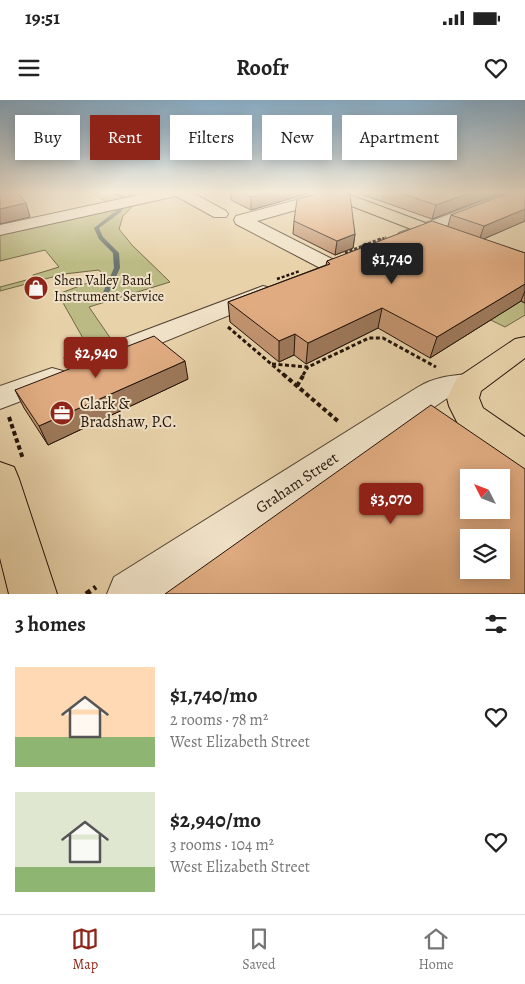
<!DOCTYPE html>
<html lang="en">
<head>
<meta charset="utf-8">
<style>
  :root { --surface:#fff; --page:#f2f2f2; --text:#222; --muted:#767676; --line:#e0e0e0; --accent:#8f2418 }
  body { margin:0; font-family:Alegreya,serif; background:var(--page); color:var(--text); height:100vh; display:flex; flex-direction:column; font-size:19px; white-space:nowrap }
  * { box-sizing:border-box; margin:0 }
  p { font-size:16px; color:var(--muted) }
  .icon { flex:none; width:28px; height:28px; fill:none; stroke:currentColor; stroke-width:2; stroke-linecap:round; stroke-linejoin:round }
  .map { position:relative; height:494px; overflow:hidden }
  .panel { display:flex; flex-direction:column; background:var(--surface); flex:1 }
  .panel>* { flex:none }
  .guide { position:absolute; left:15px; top:15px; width:495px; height:45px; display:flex; gap:10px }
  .needle { width:32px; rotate:312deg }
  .fabs { position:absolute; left:460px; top:369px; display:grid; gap:10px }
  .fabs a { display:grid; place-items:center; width:50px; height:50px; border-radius:0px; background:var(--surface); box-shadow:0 2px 12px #0003; font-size:25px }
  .price { position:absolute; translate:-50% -42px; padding:0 11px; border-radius:5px; background:var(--accent); color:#fff; font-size:16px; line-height:32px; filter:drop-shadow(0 1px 2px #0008) }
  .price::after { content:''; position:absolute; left:50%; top:30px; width:15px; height:11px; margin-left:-8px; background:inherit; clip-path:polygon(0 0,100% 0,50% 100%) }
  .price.selected { background:#222; color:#fff }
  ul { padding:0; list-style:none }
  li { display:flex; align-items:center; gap:15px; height:125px; padding:0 15px }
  li span { display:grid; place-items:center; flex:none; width:140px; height:100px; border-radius:0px; color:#555 }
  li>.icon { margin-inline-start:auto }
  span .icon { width:60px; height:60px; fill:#fffc; stroke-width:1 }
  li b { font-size:21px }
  h2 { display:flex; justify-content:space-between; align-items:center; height:60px; padding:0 15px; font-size:21px }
  .tag { padding:0 18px; border-radius:0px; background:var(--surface); box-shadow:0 2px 12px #0003; font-size:18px; line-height:45px }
  .tag.selected { background:var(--accent); color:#fff }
  .status { display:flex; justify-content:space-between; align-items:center; height:35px; padding:0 25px; background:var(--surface); direction:ltr }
  .status svg { height:14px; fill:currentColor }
  header { display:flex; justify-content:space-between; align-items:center; height:65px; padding:0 15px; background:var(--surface); font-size:22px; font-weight:700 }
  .tabs { display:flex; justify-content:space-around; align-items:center; height:70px; border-top:1px solid var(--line); background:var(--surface); font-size:14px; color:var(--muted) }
  .tabs a { display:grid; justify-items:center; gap:2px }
  .tabs .selected { color:var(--accent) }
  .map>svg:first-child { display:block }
  .green { fill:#bcba84; stroke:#706747 }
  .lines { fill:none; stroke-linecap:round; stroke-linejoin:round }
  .stream { fill:#6b756f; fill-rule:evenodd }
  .minor-casing { stroke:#544432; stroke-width:2 }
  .major-casing { stroke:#23140a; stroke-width:2 }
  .path-far4 { stroke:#23140a; stroke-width:2; stroke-dasharray:2.5 1; stroke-linecap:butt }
  .path-far3 { stroke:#23140a; stroke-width:2.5; stroke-dasharray:3 2; stroke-linecap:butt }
  .path-far2 { stroke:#23140a; stroke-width:3; stroke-dasharray:4 2.5; stroke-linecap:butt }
  .path-far1 { stroke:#23140a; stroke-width:4; stroke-dasharray:4.5 3; stroke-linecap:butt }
  .path { stroke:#23140a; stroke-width:5; stroke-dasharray:5.5 4; stroke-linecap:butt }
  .minor { fill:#f0e2c8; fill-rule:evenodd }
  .major { fill:#e8d2aa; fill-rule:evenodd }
  .wall { fill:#c1936f; stroke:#23140a }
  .shaded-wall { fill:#9d785a; stroke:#23140a }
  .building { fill:#e0ab81; stroke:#23140a; fill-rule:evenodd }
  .labels { text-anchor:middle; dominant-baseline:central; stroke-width:4; stroke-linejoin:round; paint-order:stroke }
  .poi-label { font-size:14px; fill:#23140a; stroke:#f0e2c8; text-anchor:start }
  .near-poi-label { font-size:16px; fill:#23140a; stroke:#f0e2c8; text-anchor:start }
  .near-street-label { font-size:16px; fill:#23140a; stroke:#f0e2c8 }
</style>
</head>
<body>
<div class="status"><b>19:51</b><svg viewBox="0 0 49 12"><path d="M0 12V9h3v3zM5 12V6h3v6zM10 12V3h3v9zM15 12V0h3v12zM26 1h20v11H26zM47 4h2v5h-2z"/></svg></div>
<header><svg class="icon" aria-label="menu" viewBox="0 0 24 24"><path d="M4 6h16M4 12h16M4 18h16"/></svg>Roofr<svg class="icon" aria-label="heart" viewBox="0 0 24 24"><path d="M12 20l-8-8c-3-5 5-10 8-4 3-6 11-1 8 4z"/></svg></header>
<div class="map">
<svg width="525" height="494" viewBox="0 0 525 494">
  <rect width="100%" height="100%" fill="#e8d2aa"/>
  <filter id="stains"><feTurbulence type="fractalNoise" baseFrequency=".004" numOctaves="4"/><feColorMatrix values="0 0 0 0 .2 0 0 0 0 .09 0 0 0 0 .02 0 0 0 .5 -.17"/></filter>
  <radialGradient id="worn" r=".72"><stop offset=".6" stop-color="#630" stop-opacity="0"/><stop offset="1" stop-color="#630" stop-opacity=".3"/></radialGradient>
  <path class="green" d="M 90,92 L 125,92 L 134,97 L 108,103 Z
    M 134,105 L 123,116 L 119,129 L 132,145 L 170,182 L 89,207 L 111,239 L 88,247 L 58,194 L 104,177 L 99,170 L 64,174 L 0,191 L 0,187 L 34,178 L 33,175 L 59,167 L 45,150 L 0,161 L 0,135 Z
    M 463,176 L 525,203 L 525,215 L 505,227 L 431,191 Z"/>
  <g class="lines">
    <path class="stream" d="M 110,92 L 116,92 L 129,99 L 121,112 L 99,128 L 103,137 L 119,153 L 120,168 L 107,197 L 104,199 L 101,197 L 114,168 L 113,153 L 99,139 L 94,128 L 117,110 L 125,99 Z"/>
    <defs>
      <path id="minor" d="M 153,92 L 191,92 L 226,111 L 228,114 L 226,117 L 214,117 L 176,96 L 0,135 L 0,125 Z
        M 326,92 L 339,92 L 340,95 L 338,98 L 257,121 L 338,162 L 341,166 L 338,170 L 331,172 L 324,170 L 236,124 L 234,120 L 236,116 Z
        M 509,92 L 525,92 L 525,96 L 411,141 L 405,142 L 399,141 L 396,137 L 399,133 Z
        M 263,186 L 271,188 L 274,193 L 271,198 L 129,256 L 119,259 L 109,256 L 105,250 L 109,244 Z
        M 52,268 L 63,271 L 67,278 L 63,285 L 0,309 L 0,286 Z
        M 468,274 L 479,278 L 483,285 L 479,292 L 449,297 L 440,303 L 172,494 L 107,494 L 114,477 L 418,287 C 435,277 449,276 468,274 Z"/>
      <path id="major" d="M 321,92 L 342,92 L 525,160 L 525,173 L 323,95 Z
        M 525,237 L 525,258 L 481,291 L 479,298 L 483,308 L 525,337 L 525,371 L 512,367 L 459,326 L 449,306 L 447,298 L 457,278 L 515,239 Z
        M 0,362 L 14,367 L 19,379 L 57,494 L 9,494 L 0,458 Z"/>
    </defs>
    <use href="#minor" class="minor-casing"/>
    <use href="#major" class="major-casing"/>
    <path class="path-far4" d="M 379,140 L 386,137"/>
    <path class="path-far3" d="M 345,153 L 382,138
      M 277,179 L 300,171"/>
    <path class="path-far2" d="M 228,227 L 284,275
      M 64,259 L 96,247
      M 272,264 L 308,267 L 369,238 L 383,238 L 436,267
      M 303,275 L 308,267"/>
    <path class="path-far1" d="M 283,274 L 339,322
      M 297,286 L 304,274
      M 9,317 L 23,359"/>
    <path class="path" d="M 86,494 L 96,487"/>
    <use href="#minor" class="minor"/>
    <use href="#major" class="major"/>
  </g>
  <path class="wall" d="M 231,92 L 313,92 L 251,110 L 231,100 Z
    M 355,92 L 503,92 L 432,119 Z
    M 525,92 L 525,121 L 483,139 L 525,153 L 525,203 L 521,201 L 430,258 L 378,228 L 306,264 L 294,255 L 279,262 L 230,222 L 228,202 L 326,165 L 327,161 L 448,126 L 451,115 Z
    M 294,121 L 355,134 L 353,148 L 335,155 L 293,134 Z
    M 188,279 L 48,345 L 24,308 L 15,290 Z"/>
  <path class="shaded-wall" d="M 268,92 L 313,92 L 251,110 L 251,97 Z
    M 472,92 L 503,92 L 432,119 L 436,105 Z
    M 26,103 L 30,117 L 0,124 L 0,109 Z
    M 525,109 L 525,121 L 479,141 L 484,126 Z
    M 355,134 L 353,148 L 335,155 L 337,141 Z
    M 525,184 L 525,191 L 521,201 L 430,258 L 437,237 Z
    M 382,208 L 378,228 L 306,264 L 308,243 Z
    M 295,234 L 294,255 L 279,262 L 279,241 Z
    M 185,261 L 188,279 L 48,345 L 39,326 Z"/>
  <path class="building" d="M 0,92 L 17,92 L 26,103 L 0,109 Z
    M 241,92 L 268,92 L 251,97 Z
    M 324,92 L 344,92 L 350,95 L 355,134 L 337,141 L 294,121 L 297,99 Z
    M 396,92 L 472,92 L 436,105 Z
    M 511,92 L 525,92 L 525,109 L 484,126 L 451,115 Z
    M 432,121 L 525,153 L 525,184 L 437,237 L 382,208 L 308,243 L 295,234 L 279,241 L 228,202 L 330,164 L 327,161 Z
    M 154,236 L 185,261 L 39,326 L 15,290 Z
    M 431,305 L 525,369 L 525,494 L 165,494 ZM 469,378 L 501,378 L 501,410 L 469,410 ZM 469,438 L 501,438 L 501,470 L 469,470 Z"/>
  <linearGradient id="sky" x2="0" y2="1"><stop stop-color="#89b4d3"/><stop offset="0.57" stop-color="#f5ebd9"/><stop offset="1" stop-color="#f5ebd9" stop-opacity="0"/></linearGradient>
  <rect width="525" height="162" fill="url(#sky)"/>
  <defs>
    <symbol id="shop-disc" viewBox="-11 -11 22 22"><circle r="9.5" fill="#8f2418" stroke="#f0e2c8"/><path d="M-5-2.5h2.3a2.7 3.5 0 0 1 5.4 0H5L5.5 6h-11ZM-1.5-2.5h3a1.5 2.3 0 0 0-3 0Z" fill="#fff"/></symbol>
    <symbol id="office-disc" viewBox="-11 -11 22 22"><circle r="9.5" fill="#8f2418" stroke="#f0e2c8"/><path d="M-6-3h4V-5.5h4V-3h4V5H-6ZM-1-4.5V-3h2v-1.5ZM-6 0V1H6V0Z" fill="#fff"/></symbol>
  </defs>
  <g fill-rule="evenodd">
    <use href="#shop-disc" x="22" y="174" width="28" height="28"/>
    <use href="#office-disc" x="48" y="299" width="28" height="28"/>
  </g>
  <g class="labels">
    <g class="poi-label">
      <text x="54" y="180">Shen Valley Band<tspan x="54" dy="16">Instrument Service</tspan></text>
    </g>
    <g class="near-poi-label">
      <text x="80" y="304">Clark &amp;<tspan x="80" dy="18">Bradshaw, P.C.</tspan></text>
    </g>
    <g class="near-street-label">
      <text transform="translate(297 383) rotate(-34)">Graham Street</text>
    </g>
  </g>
  <rect width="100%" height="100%" filter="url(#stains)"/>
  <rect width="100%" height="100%" fill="url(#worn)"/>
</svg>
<div class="fabs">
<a><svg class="needle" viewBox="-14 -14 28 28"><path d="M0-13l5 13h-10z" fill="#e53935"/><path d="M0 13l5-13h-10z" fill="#767676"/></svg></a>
<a><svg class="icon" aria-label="layers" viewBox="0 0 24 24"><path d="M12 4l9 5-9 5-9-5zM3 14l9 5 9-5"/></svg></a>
</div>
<b class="price selected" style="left:392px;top:185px">$1,740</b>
<b class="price" style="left:96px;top:279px">$2,940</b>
<b class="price" style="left:391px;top:425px">$3,070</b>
<div class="guide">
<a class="tag">Buy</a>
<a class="tag selected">Rent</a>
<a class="tag">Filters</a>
<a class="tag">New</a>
<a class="tag">Apartment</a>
</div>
</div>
<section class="panel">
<h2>3 homes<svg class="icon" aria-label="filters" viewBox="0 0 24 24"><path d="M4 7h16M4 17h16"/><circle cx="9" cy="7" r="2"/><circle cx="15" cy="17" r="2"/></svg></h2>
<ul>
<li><span style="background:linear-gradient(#ffd9b3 70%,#8fb573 0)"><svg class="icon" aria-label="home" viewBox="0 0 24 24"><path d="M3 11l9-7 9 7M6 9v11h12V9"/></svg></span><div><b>$1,740/mo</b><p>2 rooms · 78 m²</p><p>West Elizabeth Street</p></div><svg class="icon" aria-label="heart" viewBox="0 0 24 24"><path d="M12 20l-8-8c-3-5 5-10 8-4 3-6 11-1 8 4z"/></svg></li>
<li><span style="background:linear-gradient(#dfe7d0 75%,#8fb573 0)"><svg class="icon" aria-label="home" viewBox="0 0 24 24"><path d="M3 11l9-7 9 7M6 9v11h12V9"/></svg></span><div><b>$2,940/mo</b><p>3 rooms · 104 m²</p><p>West Elizabeth Street</p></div><svg class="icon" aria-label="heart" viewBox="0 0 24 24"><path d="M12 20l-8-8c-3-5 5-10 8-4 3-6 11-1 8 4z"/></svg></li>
</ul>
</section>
<nav class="tabs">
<a class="selected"><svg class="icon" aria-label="map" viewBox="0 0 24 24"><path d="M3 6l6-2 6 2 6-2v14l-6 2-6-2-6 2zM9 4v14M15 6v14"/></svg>Map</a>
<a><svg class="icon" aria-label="saved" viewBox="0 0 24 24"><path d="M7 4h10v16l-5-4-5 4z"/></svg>Saved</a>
<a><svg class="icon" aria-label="home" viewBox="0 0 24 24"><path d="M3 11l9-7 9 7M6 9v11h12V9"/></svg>Home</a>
</nav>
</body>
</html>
